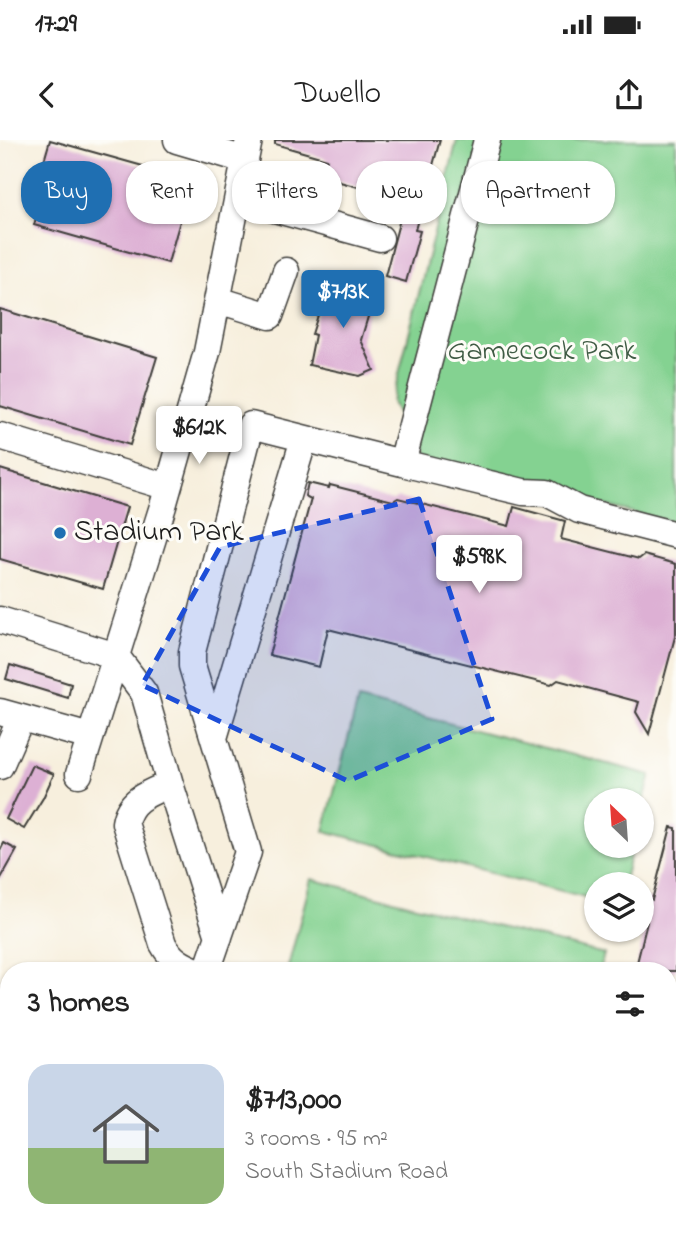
<!DOCTYPE html>
<html lang="en">
<head>
<meta charset="utf-8">
<style>
  :root { --surface:#fff; --page:#f6f6f6; --text:#222; --muted:#767676; --line:#e0e0e0; --accent:#1f6fb2 }
  body { margin:0; font-family:"Indie Flower",sans-serif; background:var(--page); color:var(--text); height:100vh; display:flex; flex-direction:column; font-size:26px; white-space:nowrap }
  * { box-sizing:border-box; margin:0 }
  p { font-size:23px; color:var(--muted) }
  .icon { flex:none; width:38px; height:38px; fill:none; stroke:currentColor; stroke-width:2; stroke-linecap:round; stroke-linejoin:round }
  .map { position:relative; flex:1; overflow:hidden }
  .side { position:absolute; left:0px; top:822px; width:677px; height:275px; display:flex; flex-direction:column; background:var(--surface); border-radius:28px 28px 0 0; box-shadow:0 2px 5px #0004 }
  .side>* { flex:none }
  .guide { position:absolute; left:21px; top:21px; width:635px; height:63px; display:flex; gap:14px }
  .needle { width:46px; rotate:335deg }
  .controls { position:absolute; left:584px; top:648px; display:grid; gap:14px }
  .controls a { display:grid; place-items:center; width:70px; height:70px; border-radius:50%; background:var(--surface); box-shadow:0 2px 5px #0004; font-size:35px }
  .price { position:absolute; translate:-50% -60px; padding:0 16px; border-radius:7px; background:#fff; color:#222; font-size:23px; line-height:46px; filter:drop-shadow(0 2px 4px #0008) }
  .price::after { content:''; position:absolute; left:50%; top:42px; width:21px; height:16px; margin-left:-10px; background:inherit; clip-path:polygon(0 0,100% 0,50% 100%) }
  .price.selected { background:var(--accent); color:#fff }
  ul { padding:0; list-style:none }
  li { display:flex; align-items:center; gap:21px; height:175px; padding:0 28px }
  li+li { border-top:2px solid var(--line) }
  li span { display:grid; place-items:center; flex:none; width:196px; height:140px; border-radius:21px; color:#555 }
  li>.icon { margin-inline-start:auto }
  span .icon { width:84px; height:84px; fill:#fffc; stroke-width:1 }
  li b { font-size:30px }
  h2 { display:flex; justify-content:space-between; align-items:center; height:84px; padding:0 28px; font-size:30px }
  .chip { padding:0 24px; border-radius:28px; background:var(--surface); box-shadow:0 2px 5px #0004; font-size:24px; line-height:63px }
  .chip.selected { background:var(--accent); color:#fff }
  .status { display:flex; justify-content:space-between; align-items:center; height:49px; padding:0 35px; background:var(--surface); direction:ltr }
  .status svg { height:19px; fill:currentColor }
  header { display:flex; justify-content:space-between; align-items:center; height:91px; padding:0 28px; background:var(--surface); font-size:32px; font-weight:600 }
  .map>svg:first-child { display:block }
  .green { fill:#84d291; stroke:#507756; stroke-width:2 }
  .building { fill:#ddb0d4 }
  .lines { fill:none; stroke-linecap:round; stroke-linejoin:round }
  .minor-casing { stroke:#3d3c39; stroke-width:29 }
  .minor { stroke:#fff; stroke-width:26 }
  .marked { fill:#1d4ed8; fill-opacity:0.2; stroke:#1d4ed8; stroke-width:5; stroke-dasharray:14 9; stroke-linejoin:round }
  .poi-dot { fill:#1f6fb2; stroke:#fdfcf7; stroke-width:2.5 }
  .labels { text-anchor:middle; dominant-baseline:central; stroke-width:6; stroke-linejoin:round; paint-order:stroke }
  .park-label { font-size:30px; fill:#405c45; stroke:#fdfcf7 }
  .poi-label { font-size:30px; fill:#1c1c1c; stroke:#fdfcf7; text-anchor:start }
</style>
</head>
<body>
<div class="status"><b>17:29</b><svg viewBox="0 0 49 12"><path d="M0 12V9h3v3zM5 12V6h3v6zM10 12V3h3v9zM15 12V0h3v12zM26 1h20v11H26zM47 4h2v5h-2z"/></svg></div>
<header><svg class="icon" aria-label="back" viewBox="0 0 24 24"><path d="M15 5l-7 7 7 7"/></svg>Dwello<svg class="icon" aria-label="share" viewBox="0 0 24 24"><path d="M12 15V3M7 8l5-5 5 5M5 13v7h14v-7"/></svg></header>
<div class="map">
<svg width="676" height="1096" viewBox="0 0 676 1096">
  <rect width="100%" height="100%" fill="#fdfcf7"/>
  <filter id="ink" filterUnits="userSpaceOnUse"><feTurbulence type="fractalNoise" baseFrequency=".0143" numOctaves="2"/><feDisplacementMap in="SourceGraphic" scale="14" xChannelSelector="R" yChannelSelector="G"/><feConvolveMatrix kernelMatrix="1 2 1 2 8 2 1 2 1" color-interpolation-filters="sRGB"/></filter>
  <filter id="wash" filterUnits="userSpaceOnUse"><feTurbulence type="fractalNoise" baseFrequency=".00686" numOctaves="4" result="noise"/><feDisplacementMap in="SourceGraphic" scale="28" xChannelSelector="R" yChannelSelector="G"/><feGaussianBlur stdDeviation="1.57" result="paint"/><feColorMatrix in="noise" values="0 0 0 0 0 0 0 0 0 0 0 0 0 0 0 0 0 1.4 0 .05"/><feComposite in="paint" operator="in"/></filter>
  <g filter="url(#wash)">
    <rect width="100%" height="100%" fill="#f7efdd"/>
    <path class="green" d="M 457,0 L 676,0 L 676,383 L 417,319 L 392,262 Z
      M 358,560 L 651,635 L 642,668 L 642,660 L 597,660 L 597,705 L 633,705 L 623,744 L 597,744 L 597,760 L 324,691 Z
      M 311,739 L 604,814 L 599,831 L 287,831 Z"/>
    <g id="blocks">
      <path class="building" d="M 50,0 L 182,37 L 180,42 L 193,46 L 194,54 L 191,65 L 182,74 L 168,123 L 34,85 L 50,30 L 42,28 Z
        M 275,0 L 440,0 L 415,90 L 420,91 L 406,142 L 385,136 L 405,60 L 322,37 L 327,19 L 275,4 Z
        M 329,140 L 359,149 L 360,145 L 376,150 L 361,200 L 374,230 L 360,236 L 309,225 L 315,195 L 312,194 Z
        M 0,169 L 157,217 L 130,305 L 0,266 Z
        M 0,329 L 127,367 L 103,449 L 0,419 Z
        M 308,343 L 329,348 L 330,345 L 393,361 L 398,358 L 509,386 L 514,367 L 565,381 L 561,399 L 639,419 L 644,415 L 676,424 L 676,493 L 649,594 L 636,572 L 639,562 L 558,540 L 551,545 L 328,489 L 319,527 L 269,515 L 311,359 L 305,356 Z
        M 10,525 L 71,544 L 68,558 L 6,539 Z
        M 32,625 L 54,634 L 43,658 L 24,689 L 6,679 Z
        M 671,687 L 676,688 L 676,831 L 635,831 L 647,782 L 642,781 L 642,775 L 646,758 L 652,760 Z
        M 4,703 L 17,710 L 0,740 L 0,711 Z"/>
    </g>
  </g>
  <g filter="url(#ink)">
    <use href="#blocks" fill-opacity="0" stroke="#3d3c39" stroke-width="2"/>
    <g class="lines">
      <defs>
        <path id="minor" d="M 177,0 L 245,20
          M 487,0 L 402,323 L 523,352 L 547,353 L 579,370 L 676,395
          M 238,59 L 380,98
          M 218,160 L 270,176 L 286,131
          M 0,296 L 168,347
          M 0,480 L 116,516 L 144,553 L 170,644
          M 0,572 L 90,597
          M 214,598 L 304,299
          M 0,626 L 21,578
          M 79,634 L 163,366 L 207,212 L 249,0
          M 197,831 C 181,825 171,819 163,804 L 125,683 C 129,659 149,653 170,644 L 219,797
          M 207,831 L 248,712 L 192,526 L 192,512 L 251,285 L 402,323
          M 668,1023 L 676,1024"/>
      </defs>
      <use href="#minor" class="minor-casing"/>
      <use href="#minor" class="minor"/>
    </g>
  </g>
  <path class="marked" d="M 419,359 L 492,579 L 348,641 L 142,545 L 220,407 Z"/>
  <circle class="poi-dot" cx="60" cy="393" r="7"/>
  <g class="labels">
    <g class="park-label">
      <text x="542" y="212">Gamecock Park</text>
    </g>
    <g class="poi-label">
      <text x="74" y="393">Stadium Park</text>
    </g>
  </g>
</svg>
<div class="controls">
<a><svg class="needle" viewBox="-14 -14 28 28"><path d="M0-13l5 13h-10z" fill="#e53935"/><path d="M0 13l5-13h-10z" fill="#767676"/></svg></a>
<a><svg class="icon" aria-label="layers" viewBox="0 0 24 24"><path d="M12 4l9 5-9 5-9-5zM3 14l9 5 9-5"/></svg></a>
</div>
<b class="price selected" style="left:343px;top:190px">$713K</b>
<b class="price" style="left:199px;top:326px">$612K</b>
<b class="price" style="left:479px;top:455px">$598K</b>
<div class="guide">
<a class="chip selected">Buy</a>
<a class="chip">Rent</a>
<a class="chip">Filters</a>
<a class="chip">New</a>
<a class="chip">Apartment</a>
</div>
<section class="side">
<h2>3 homes<svg class="icon" aria-label="filters" viewBox="0 0 24 24"><path d="M4 7h16M4 17h16"/><circle cx="9" cy="7" r="2"/><circle cx="15" cy="17" r="2"/></svg></h2>
<ul>
<li><span style="background:linear-gradient(#c9d6e8 60%,#8fb573 0)"><svg class="icon" aria-label="home" viewBox="0 0 24 24"><path d="M3 11l9-7 9 7M6 9v11h12V9"/></svg></span><div><b>$713,000</b><p>3 rooms · 95 m²</p><p>South Stadium Road</p></div></li>
</ul>
</section>
</div>
</body>
</html>
